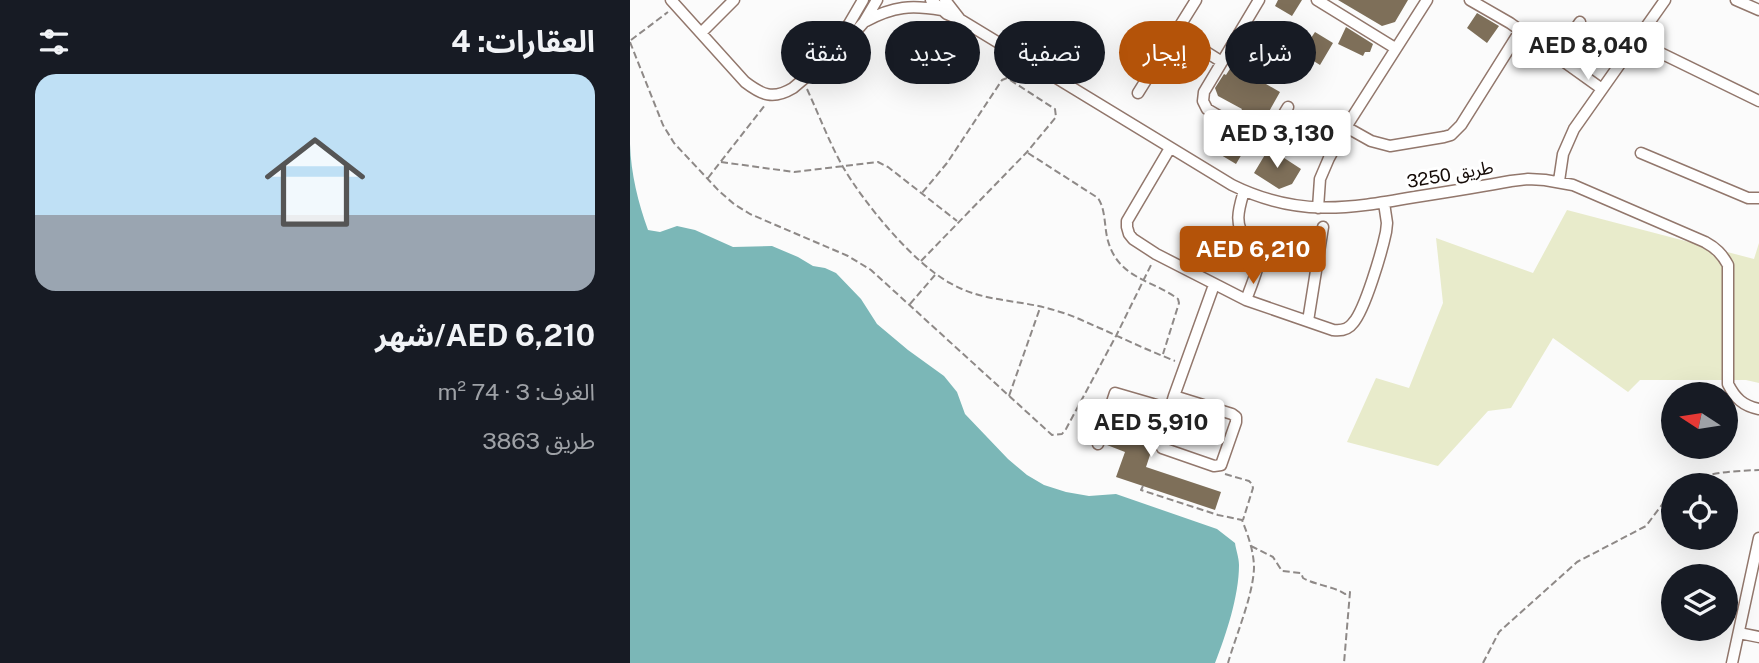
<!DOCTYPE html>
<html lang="ar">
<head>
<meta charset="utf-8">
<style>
  :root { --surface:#171b24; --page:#20242c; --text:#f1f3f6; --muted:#9ea1a6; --accent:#b45309 }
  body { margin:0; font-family:"Public Sans","Noto Sans Arabic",sans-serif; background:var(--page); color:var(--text); direction:rtl; height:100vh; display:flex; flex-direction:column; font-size:26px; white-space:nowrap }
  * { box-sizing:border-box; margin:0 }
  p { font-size:23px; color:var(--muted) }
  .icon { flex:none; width:38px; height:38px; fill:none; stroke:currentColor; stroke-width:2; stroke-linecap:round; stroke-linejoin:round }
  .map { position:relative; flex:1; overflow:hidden; direction:ltr }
  .details { display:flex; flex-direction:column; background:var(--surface); width:630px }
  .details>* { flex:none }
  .hud { position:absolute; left:21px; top:21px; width:665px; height:63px; direction:rtl; display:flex; gap:14px }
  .needle { width:46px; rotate:282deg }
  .fabs { position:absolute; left:1031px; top:382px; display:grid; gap:14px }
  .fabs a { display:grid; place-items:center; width:77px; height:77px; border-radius:50%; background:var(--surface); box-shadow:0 7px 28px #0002; font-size:35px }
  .price { position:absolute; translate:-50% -60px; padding:0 16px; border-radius:7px; background:#fff; color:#222; font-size:23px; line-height:46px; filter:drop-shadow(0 2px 4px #0008) }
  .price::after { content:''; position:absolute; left:50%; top:42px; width:21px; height:16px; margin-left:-10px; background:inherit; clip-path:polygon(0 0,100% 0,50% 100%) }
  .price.current { background:var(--accent); color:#fff }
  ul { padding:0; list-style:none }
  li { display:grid; align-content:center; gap:14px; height:371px; padding:0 35px }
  li span { display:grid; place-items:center; height:217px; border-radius:21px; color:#555 }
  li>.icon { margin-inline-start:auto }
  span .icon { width:126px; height:126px; fill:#fffc; stroke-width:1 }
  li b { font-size:30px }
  h2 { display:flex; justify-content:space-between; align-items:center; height:84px; padding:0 35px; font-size:30px }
  .pill { padding:0 24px; border-radius:32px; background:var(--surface); box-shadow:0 7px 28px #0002; font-size:24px; line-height:63px }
  .pill.current { background:var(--accent); color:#fff }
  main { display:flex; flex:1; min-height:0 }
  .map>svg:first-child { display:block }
  .green { fill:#e8ebcb }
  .water { fill:#7bb7b7 }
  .building { fill:#7e6f59 }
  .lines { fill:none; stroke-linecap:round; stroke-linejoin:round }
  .minor-casing { stroke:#92776c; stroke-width:13 }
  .path { stroke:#8e8987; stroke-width:2; stroke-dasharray:7 3.5; stroke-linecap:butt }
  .minor { stroke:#fff; stroke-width:10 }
  .labels { text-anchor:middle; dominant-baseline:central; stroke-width:6; stroke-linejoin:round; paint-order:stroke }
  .street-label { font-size:18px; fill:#150b07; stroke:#fff }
</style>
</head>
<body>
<main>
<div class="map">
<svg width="1129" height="663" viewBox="0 0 1129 663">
  <rect width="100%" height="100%" fill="#fbfbfb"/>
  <path class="green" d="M 937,210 L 1124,259 L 1129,243 L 1129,383 L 1116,380 L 1010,380 L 998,392 L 923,338 L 881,408 L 858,411 L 808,466 L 717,442 L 746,378 L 779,388 L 813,303 L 806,238 L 903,273 Z"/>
  <path class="water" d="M 0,144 C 1,174 8,202 18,230 L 30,232 L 47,226 L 65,230 L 103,247 L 142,246 L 168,257 L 183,266 L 195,268 L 206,273 L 231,299 L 247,324 L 278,350 L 314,376 L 327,392 L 335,414 L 378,459 L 397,475 L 414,485 L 436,492 L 459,496 L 486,494 L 587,529 L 605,543 C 606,550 609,558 609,565 C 609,596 596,635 585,663 L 0,663 Z"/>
  <path class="building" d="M 648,0 L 672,0 L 662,16 L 645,6 Z
    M 708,0 L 778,0 L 765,22 L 752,26 Z
    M 847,13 L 869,26 L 857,43 L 837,28 Z
    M 622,27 L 645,41 L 624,77 L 650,92 L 636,117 L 629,121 L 611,111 L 612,109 L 588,96 L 585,88 L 594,74 L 596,75 L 612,50 L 609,48 Z
    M 716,27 L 743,44 L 740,52 L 735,52 L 733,56 L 708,44 Z
    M 685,32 L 703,43 L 690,65 L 671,53 Z
    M 599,131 L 619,142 L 606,164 L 586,152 Z
    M 639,148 L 671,169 L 662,184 L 649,189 L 624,173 Z
    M 491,403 L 530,416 L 522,440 L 523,446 L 516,467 L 591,492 L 585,510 L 486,477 L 495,452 L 477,445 Z"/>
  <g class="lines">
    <defs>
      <path id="minor" d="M 41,0 L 115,82 C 132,95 143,100 163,88 L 215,44 L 234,22 L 247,0
        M 301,0 L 317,14 L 331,20 L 602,185 C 667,217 717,209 785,197 C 817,192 849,187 881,181 L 898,179 L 915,180 L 943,185 L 1075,242 C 1086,248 1092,254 1098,265 L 1098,384 C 1105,398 1113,406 1129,409
        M 315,0 L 329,18
        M 629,0 L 574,92 L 573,101 L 577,109 L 625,137 C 644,138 649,121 658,107
        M 687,0 L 765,48
        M 840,0 L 880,23 L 972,89
        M 1106,0 L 1129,10
        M 236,21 C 264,6 281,5 312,10
        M 71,33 L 104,0
        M 546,33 L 592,62
        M 1006,41 L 1129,101
        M 200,52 L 219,24 L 233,0
        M 926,57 L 950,22
        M 508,93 L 566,0
        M 716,127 L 741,141 L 760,146 L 814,137 L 821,135 L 831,125 L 890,31
        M 540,148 L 497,221 L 497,227 L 499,234 L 503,239 L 526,254 L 616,300 L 703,330 C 711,331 718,330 723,323 C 735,310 752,251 756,232 L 757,223 L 754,203
        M 1011,153 L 1118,198 L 1129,198
        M 929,181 L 933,154 L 944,129 L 1035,0
        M 614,191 C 609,208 603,225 617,239 C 620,243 627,247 629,251 C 633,259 619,291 616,300
        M 688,208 L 690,179 L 699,158 L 716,127 L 797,0
        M 678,321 L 693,227
        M 544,396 L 602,414 L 606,417 L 606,422 L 591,465 L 584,466 L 535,449 L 532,448 L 530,442 L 544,396 L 584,285
        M 468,444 L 485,393 L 540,409
        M 1109,633 L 1129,637
        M 1102,663 L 1129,538"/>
    </defs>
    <use href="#minor" class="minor-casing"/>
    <path class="path" d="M 1,40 L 38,12
      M 0,42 L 33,125 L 44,143 L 89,191 L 104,204 L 120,214 L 218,256 L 241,270 L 422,435 L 432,434 L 436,429 L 486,336 L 521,265
      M 177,89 C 189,115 199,142 213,167 C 234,203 283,263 320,283 C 354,303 391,299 427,311 C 443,315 457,323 472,329 C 496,340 520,351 545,361
      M 398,153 L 468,198 C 476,210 474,227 478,241 C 489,279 521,279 548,299 L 549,303 L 533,354
      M 91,162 L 164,172 L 248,162 L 258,167 L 327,221
      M 78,178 L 135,105
      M 291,261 L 397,152 L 426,117 L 425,109 L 377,78 L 372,80 L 317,163 L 292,193
      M 280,304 L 305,275
      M 379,396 L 410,308
      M 595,474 L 619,481 L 622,484 L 623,488 L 613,520
      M 1053,485 C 1076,472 1103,471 1129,470
      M 513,486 L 511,490 L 588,515 L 612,520 C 618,535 624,552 624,568 C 623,596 606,635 598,663
      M 621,546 L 643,557 L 652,571 L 671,573 L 673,578 C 685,585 706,587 715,594 L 720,592 L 714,663
      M 853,663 L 869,632 L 947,562 L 1016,526 L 1043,490"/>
    <use href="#minor" class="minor"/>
  </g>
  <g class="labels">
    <g class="street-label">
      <text transform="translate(820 174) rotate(-10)">طريق 3250</text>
    </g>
  </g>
</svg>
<div class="fabs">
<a><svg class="needle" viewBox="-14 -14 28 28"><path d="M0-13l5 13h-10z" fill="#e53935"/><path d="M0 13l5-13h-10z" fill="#9ea1a6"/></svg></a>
<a><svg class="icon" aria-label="locate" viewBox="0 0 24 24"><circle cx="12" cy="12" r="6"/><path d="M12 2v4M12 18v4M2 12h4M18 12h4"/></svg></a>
<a><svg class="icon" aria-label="layers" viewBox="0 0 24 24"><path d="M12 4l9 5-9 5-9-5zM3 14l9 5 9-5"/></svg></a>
</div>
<b class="price" style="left:958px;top:82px">AED 8,040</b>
<b class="price" style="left:647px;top:170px">AED 3,130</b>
<b class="price current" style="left:623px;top:286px">AED 6,210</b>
<b class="price" style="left:521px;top:459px">AED 5,910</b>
<div class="hud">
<a class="pill">شراء</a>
<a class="pill current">إيجار</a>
<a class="pill">تصفية</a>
<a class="pill">جديد</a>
<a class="pill">شقة</a>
</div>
</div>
<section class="details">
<h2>العقارات: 4<svg class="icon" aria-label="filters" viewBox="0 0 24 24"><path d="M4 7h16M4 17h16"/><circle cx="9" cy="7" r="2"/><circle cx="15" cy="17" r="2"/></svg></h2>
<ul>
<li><span style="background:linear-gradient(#bfe0f5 65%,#9aa5b1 0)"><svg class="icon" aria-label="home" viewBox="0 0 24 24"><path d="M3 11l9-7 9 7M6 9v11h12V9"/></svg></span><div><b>AED 6,210/شهر</b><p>الغرف: 3 · 74 m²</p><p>طريق 3863</p></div></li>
</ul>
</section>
</main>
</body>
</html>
